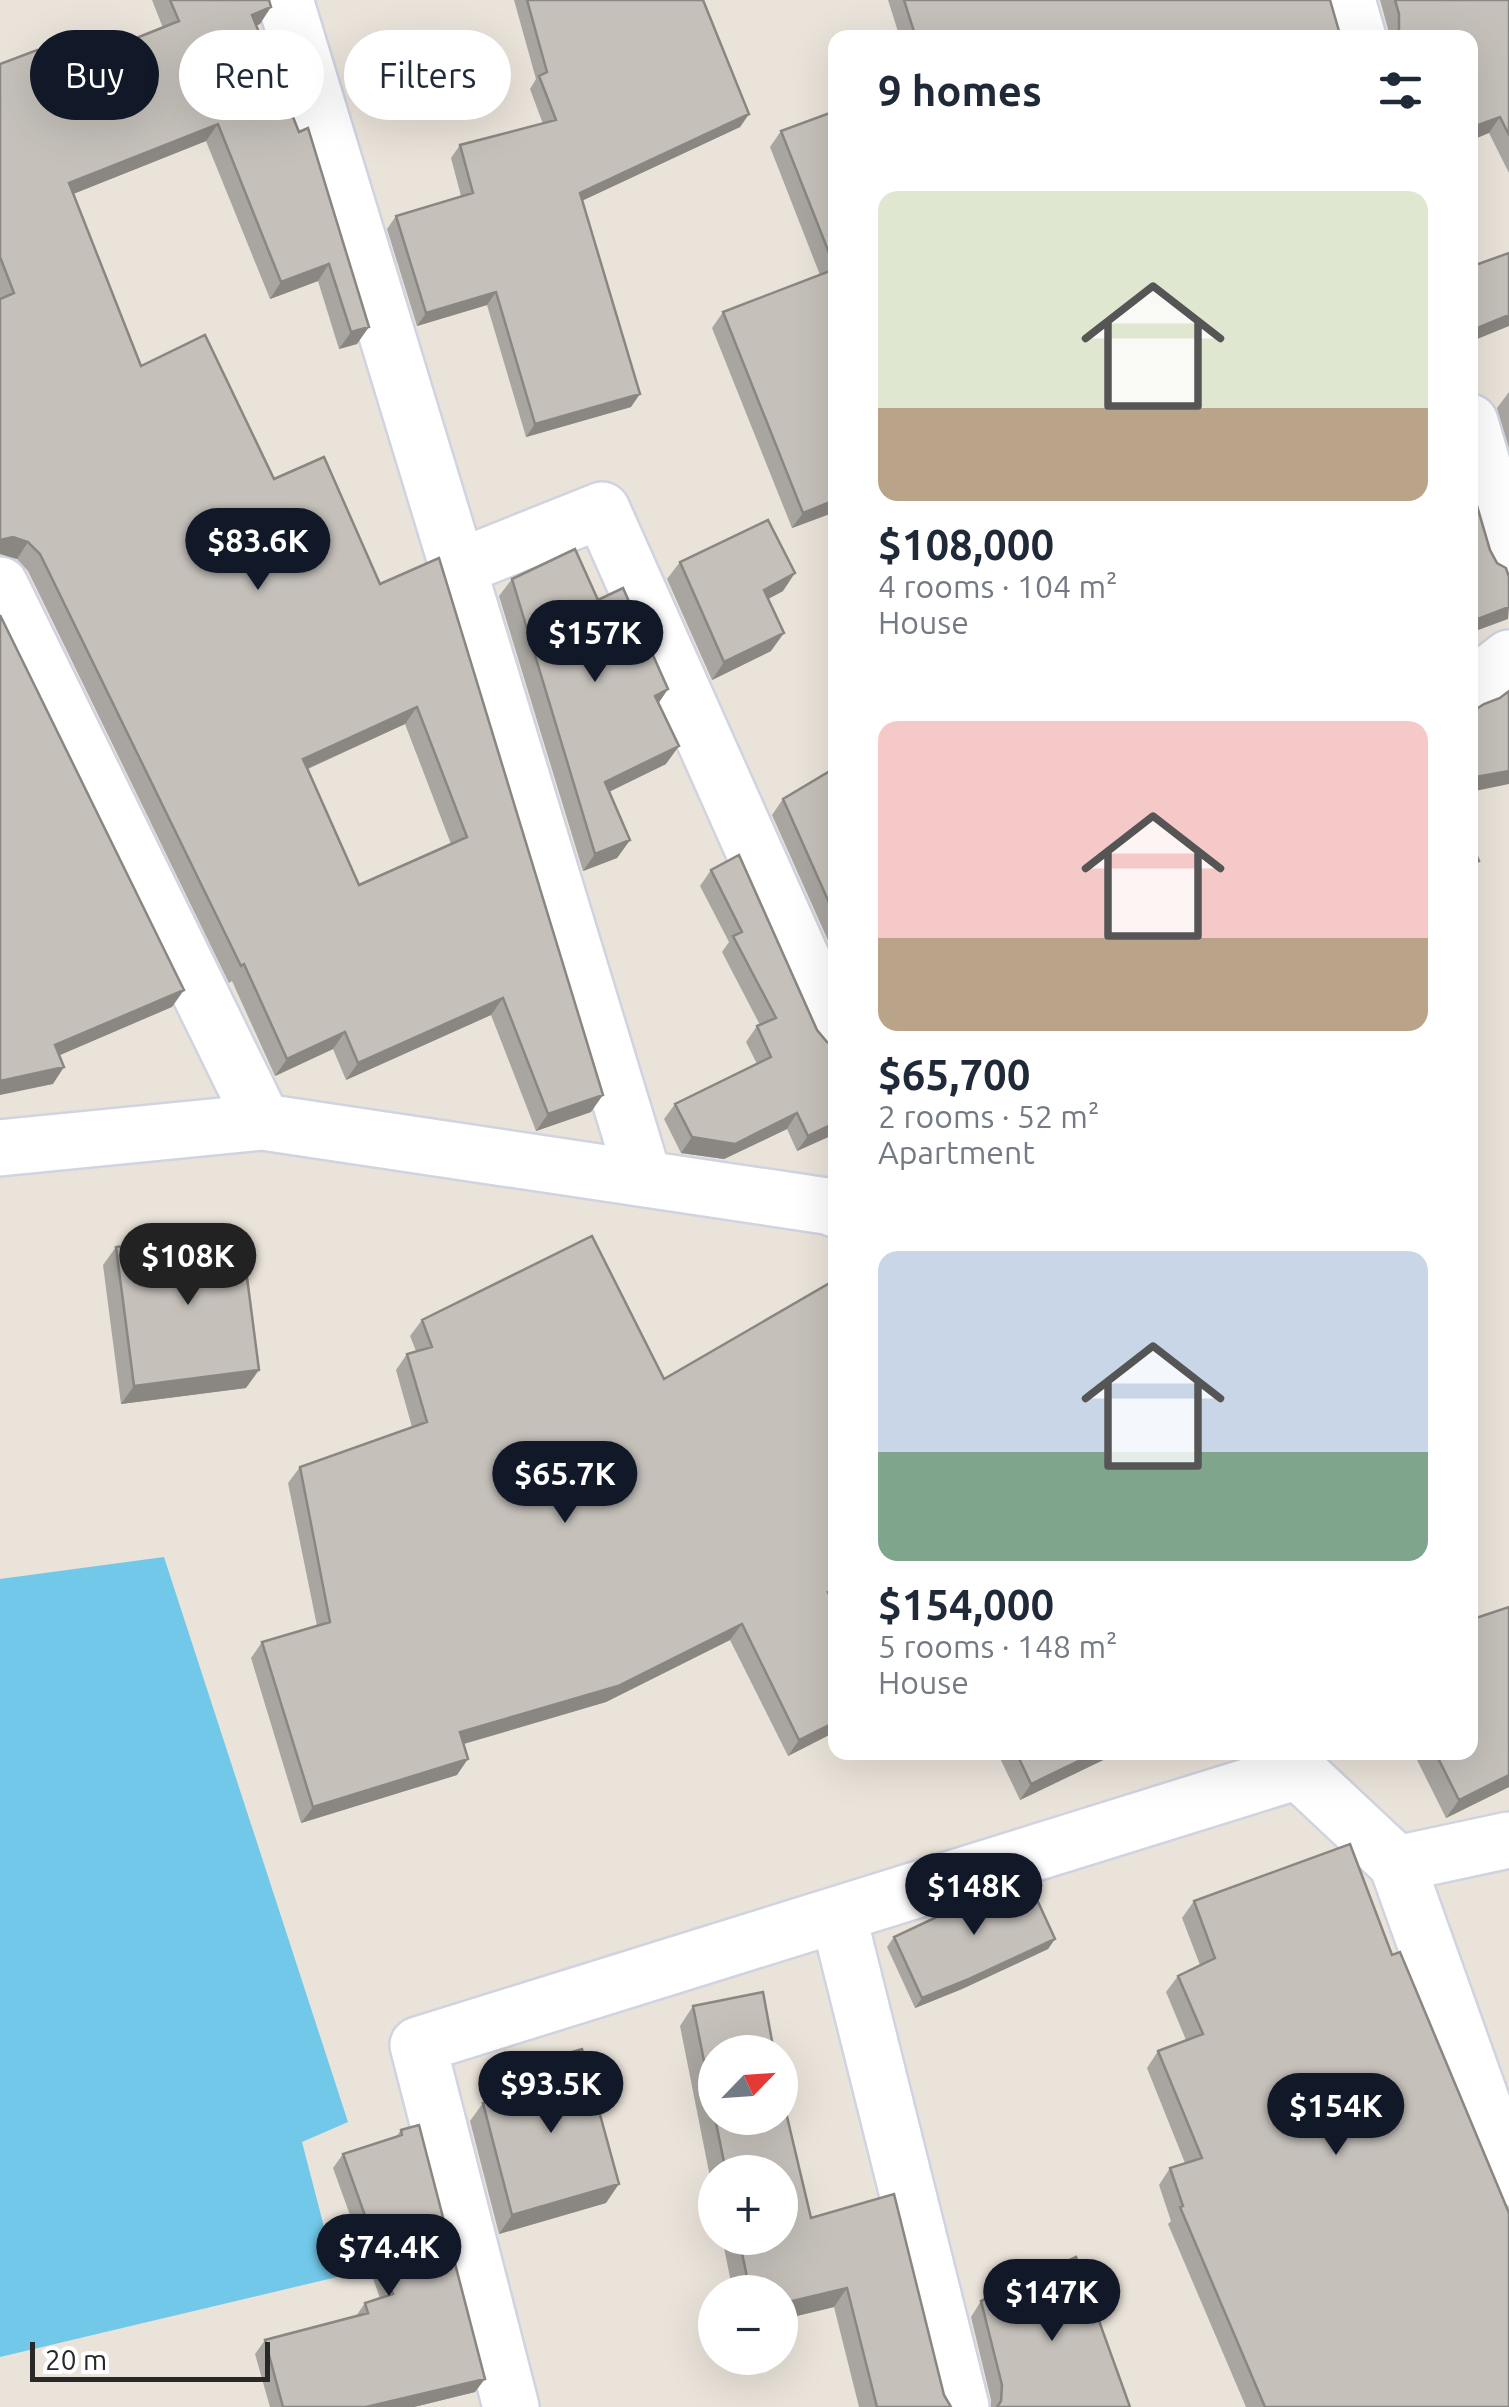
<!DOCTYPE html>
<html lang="en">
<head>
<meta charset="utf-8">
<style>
  :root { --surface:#fff; --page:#f2f2f3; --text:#1f2937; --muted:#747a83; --accent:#111827 }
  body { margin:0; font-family:Ubuntu,sans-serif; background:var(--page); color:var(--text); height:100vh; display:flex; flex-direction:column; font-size:38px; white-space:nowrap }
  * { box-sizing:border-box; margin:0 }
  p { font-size:32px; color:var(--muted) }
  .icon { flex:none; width:55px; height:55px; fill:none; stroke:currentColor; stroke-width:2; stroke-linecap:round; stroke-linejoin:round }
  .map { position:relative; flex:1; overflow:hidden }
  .sheet { position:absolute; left:828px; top:30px; width:650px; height:1730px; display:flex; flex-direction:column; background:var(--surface); border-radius:20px; box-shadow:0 10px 40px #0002 }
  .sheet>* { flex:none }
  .banner { position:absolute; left:30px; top:30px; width:648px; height:90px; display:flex; gap:20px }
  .needle { width:65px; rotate:65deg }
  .controls { position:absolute; left:698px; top:2035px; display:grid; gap:20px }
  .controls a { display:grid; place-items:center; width:100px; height:100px; border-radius:50%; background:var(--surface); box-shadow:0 10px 40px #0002; font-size:50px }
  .scale { position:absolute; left:30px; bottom:25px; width:240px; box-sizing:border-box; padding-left:10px; border:5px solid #282828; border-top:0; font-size:28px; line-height:35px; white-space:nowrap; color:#282828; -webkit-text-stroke:8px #fff; paint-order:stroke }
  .price { position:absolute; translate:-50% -85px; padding:0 22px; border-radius:35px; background:var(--accent); color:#fff; font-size:32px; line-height:65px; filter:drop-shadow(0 2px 5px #0008) }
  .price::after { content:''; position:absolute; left:50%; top:60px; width:30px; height:22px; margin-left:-15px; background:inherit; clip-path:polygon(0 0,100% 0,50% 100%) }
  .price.current { background:#222; color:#fff }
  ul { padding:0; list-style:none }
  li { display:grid; align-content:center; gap:20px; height:530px; padding:0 50px }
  li span { display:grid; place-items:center; height:310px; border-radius:20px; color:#555 }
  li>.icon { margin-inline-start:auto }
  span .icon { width:180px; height:180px; fill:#fffc; stroke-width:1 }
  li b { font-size:42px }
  h2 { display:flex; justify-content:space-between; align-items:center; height:120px; padding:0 50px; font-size:42px }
  .chip { padding:0 35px; border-radius:45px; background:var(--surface); box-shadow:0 10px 40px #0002; font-size:35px; line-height:90px }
  .chip.current { background:var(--accent); color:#fff }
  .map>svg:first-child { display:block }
  .water { fill:#71c8e8 }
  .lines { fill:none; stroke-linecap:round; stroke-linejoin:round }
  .minor-casing { stroke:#d0d3e0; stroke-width:60 }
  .minor { stroke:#fff; stroke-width:55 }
  .wall { fill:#a9a5a0; fill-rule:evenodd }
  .shaded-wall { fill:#8a8682 }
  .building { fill:#c5c0ba; stroke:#8a8682; stroke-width:2.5; fill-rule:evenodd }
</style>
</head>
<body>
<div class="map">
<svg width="1509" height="2407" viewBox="0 0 1509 2407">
  <rect width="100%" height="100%" fill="#eae3da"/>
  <path class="water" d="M 164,1557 L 348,2122 L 302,2142 L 337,2277 L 0,2357 L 0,1579 Z"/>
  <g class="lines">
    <defs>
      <path id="minor" d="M 285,0 L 644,1179
        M 1347,0 L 1358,38
        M 1470,422 L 1509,556
        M 457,568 L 602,510 L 835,1033
        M 0,585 L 263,1122
        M 1470,689 L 1509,658
        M 0,1148 L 263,1122 L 833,1207 L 835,1209
        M 1282,1752 L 1298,1771 L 1397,1864 L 1509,1840
        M 1397,1864 L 1509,2178
        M 838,1915 L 961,2407
        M 511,2407 L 418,2045 L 1298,1771"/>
    </defs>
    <use href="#minor" class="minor-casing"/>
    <use href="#minor" class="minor"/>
  </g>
  <path class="wall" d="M 152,0 L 269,0 L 260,24 L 256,25 L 357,344 L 339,349 L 318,281 L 270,299 L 206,141 L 73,194 L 141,366 L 274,479 L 324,457 L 591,1112 L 536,1131 L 491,1015 L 346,1080 L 333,1049 L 275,1076 L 232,981 L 229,983 L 28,571 L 17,559 L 0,554 L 0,64 L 46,74 L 163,28 ZM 405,724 L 451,844 L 359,885 L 308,769 Z
    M 514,0 L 703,0 L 749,114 L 740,127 L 583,200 L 631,407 L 526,437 L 487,305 L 417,326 L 387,229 L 396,216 L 461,196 L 451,158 L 460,145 L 543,124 L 530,89 L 536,79 Z
    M 888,0 L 1330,0 L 1339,31 L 1343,38 L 900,38 Z
    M 1380,0 L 1509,0 L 1509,173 L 1489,133 L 1470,38 L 1388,38 L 1388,29 Z
    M 835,111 L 835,512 L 792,528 L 712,328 L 723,312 L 820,275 L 770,147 L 781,131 Z
    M 1509,392 L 1509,448 L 1497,408 Z
    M 680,562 L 783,591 L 768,599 L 771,651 L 712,680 L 667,579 Z
    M 512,579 L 598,600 L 668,689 L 658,703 L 666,764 L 609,792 L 630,840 L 617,858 L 583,871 L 499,596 Z
    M 835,768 L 835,956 L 772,815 L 783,799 Z
    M 739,855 L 835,1134 L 797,1151 L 787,1129 L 724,1159 L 681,1153 L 664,1119 L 675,1104 L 757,1064 L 746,1042 L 757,1026 L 760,1025 L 722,952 L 729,942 L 700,886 L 711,870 Z
    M 116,1247 L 246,1388 L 121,1404 L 103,1265 Z
    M 835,1280 L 835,1600 L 833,1601 L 835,1732 L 788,1756 L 730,1640 L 606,1702 L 464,1744 L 457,1775 L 301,1823 L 251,1658 L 262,1642 L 317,1626 L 288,1483 L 300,1467 L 412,1427 L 396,1370 L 407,1354 L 416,1351 L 410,1336 L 422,1320 L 664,1379 Z
    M 997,1752 L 1120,1752 L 1020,1800 Z
    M 1413,1752 L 1470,1752 L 1509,1787 L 1446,1818 Z
    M 1194,1901 L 1509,2407 L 1246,2407 L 1168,2224 L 1171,2221 L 1159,2185 L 1170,2168 L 1185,2163 L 1147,2068 L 1158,2051 L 1186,2040 L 1166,1992 L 1178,1976 L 1200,1965 L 1182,1918 Z
    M 894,1937 L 1055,1939 L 1048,1949 L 962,1989 L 915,2008 L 887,1947 Z
    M 693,2006 L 715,2052 L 811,2218 L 944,2395 L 951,2407 L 859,2407 L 834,2307 L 780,2320 L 780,2292 L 733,2292 L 722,2238 L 780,2238 L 780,2172 L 715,2172 L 715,2202 L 680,2026 Z
    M 521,2067 L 606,2203 L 499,2234 L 470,2121 L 483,2103 L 510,2095 L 508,2085 Z
    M 401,2130 L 475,2392 L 414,2407 L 270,2407 L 255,2354 L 265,2340 L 356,2316 L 365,2303 L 380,2298 L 333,2168 L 343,2154 L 396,2137 Z
    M 981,2301 L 1130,2407 L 991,2407 L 991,2400 L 971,2317 Z"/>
  <path class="shaded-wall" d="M 271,7 L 260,24 L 240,32 L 252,15 Z
    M 749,114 L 740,127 L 571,206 L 580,193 Z
    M 1500,117 L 1489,133 L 1470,141 L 1470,128 Z
    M 218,124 L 206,141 L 58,200 L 69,183 Z
    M 329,264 L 318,281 L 270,299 L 281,282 Z
    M 496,292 L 487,305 L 417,326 L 426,313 Z
    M 1509,315 L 1509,326 L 1470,342 L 1470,331 Z
    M 369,327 L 357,344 L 339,349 L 351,332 Z
    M 640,394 L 631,407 L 526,437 L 535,424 Z
    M 835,500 L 835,512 L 792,528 L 803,513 Z
    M 13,537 L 28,542 L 17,559 L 0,554 L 0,540 Z
    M 795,573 L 783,591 L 751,608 L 764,590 Z
    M 1509,607 L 1508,619 L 1470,633 L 1470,622 Z
    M 784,633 L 771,651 L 712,680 L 724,662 Z
    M 668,689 L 656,707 L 655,696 Z
    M 417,707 L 405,724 L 291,776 L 303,759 Z
    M 679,746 L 666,764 L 592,800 L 605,782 Z
    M 1509,771 L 1509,784 L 1470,792 L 1470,778 Z
    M 630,840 L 617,858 L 583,871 L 595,854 Z
    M 184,990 L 172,1007 L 44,1062 L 55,1045 Z
    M 503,998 L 491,1015 L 346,1080 L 358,1063 Z
    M 345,1032 L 333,1049 L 275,1076 L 287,1059 Z
    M 64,1067 L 53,1084 L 0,1095 L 0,1081 Z
    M 603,1095 L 591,1112 L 536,1131 L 548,1114 Z
    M 797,1113 L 787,1129 L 724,1159 L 681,1153 L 692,1137 Z
    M 835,1123 L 835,1134 L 797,1151 L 808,1136 Z
    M 259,1370 L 246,1388 L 121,1404 L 134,1386 Z
    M 835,1589 L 835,1600 L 817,1608 L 828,1592 Z
    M 742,1624 L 730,1640 L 606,1702 L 449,1748 L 460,1732 Z
    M 835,1722 L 835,1732 L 788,1756 L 799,1740 Z
    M 1097,1752 L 1120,1752 L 1020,1800 L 1031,1784 Z
    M 468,1759 L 457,1775 L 301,1823 L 313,1807 Z
    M 1509,1775 L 1509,1787 L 1446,1818 L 1459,1800 Z
    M 1055,1939 L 1048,1949 L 962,1989 L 915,2008 L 922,1998 Z
    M 619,2184 L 606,2203 L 499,2234 L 512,2215 Z
    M 847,2288 L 834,2307 L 780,2320 L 780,2304 Z
    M 485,2379 L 475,2392 L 414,2407 L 366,2407 Z"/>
  <path class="building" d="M 170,0 L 269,0 L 271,7 L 252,15 L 299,132 L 308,128 L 369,327 L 351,332 L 329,264 L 281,282 L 218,124 L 69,183 L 141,366 L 205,335 L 274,479 L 324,457 L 380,584 L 439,558 L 603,1095 L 548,1114 L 503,998 L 358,1063 L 345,1032 L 287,1059 L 244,964 L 241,966 L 40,554 L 28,542 L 13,537 L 0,540 L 0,299 L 14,293 L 0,257 L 0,64 L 37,50 L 46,74 L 179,21 ZM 417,707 L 467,837 L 359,885 L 303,759 Z
    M 527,0 L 703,0 L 749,114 L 580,193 L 640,394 L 535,424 L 496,292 L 426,313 L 396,216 L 473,193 L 460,145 L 556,120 L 539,76 L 547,72 Z
    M 904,0 L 1330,0 L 1339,31 L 1343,38 L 916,38 Z
    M 1395,0 L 1509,0 L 1509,135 L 1500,117 L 1470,128 L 1470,38 L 1395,38 L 1399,31 L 1399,14 Z
    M 835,111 L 835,268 L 781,131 Z
    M 1509,253 L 1509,315 L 1470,331 L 1470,267 Z
    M 835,269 L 835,500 L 803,513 L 723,312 Z
    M 1470,482 L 1490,550 L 1497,563 L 1506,568 L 1509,577 L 1509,607 L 1470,622 Z
    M 768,520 L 795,573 L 764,590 L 784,633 L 724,662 L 680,562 Z
    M 575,549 L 598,600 L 623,588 L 668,689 L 655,696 L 679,746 L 605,782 L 630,840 L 595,854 L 512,579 Z
    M 0,615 L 184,990 L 55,1045 L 64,1067 L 0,1081 Z
    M 1509,691 L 1509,771 L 1470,778 L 1470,713 L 1484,704 L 1500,698 Z
    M 835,768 L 835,916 L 783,799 Z
    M 1470,842 L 1479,861 L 1470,865 Z
    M 739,855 L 817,1030 L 827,1042 L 835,1045 L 835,1123 L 808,1136 L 797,1113 L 735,1144 L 692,1137 L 675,1104 L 771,1057 L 757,1026 L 776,1018 L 733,936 L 742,932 L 711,870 Z
    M 241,1231 L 259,1370 L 134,1386 L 116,1247 Z
    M 592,1236 L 664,1379 L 835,1280 L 835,1589 L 828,1592 L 835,1605 L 835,1722 L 799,1740 L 742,1624 L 618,1686 L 460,1732 L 468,1759 L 313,1807 L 262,1642 L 330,1622 L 300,1467 L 427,1422 L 407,1354 L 432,1347 L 422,1320 Z
    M 1509,1607 L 1509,1775 L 1459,1800 L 1435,1752 L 1470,1752 L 1470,1620 Z
    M 1016,1752 L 1097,1752 L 1031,1784 Z
    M 1350,1844 L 1392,1955 L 1400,1952 L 1509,2213 L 1509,2407 L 1265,2407 L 1180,2207 L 1183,2206 L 1170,2168 L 1202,2158 L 1158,2051 L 1203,2034 L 1178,1976 L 1215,1958 L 1194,1901 Z
    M 1028,1880 L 1055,1939 L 969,1979 L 922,1998 L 894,1937 L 990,1892 Z
    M 763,1992 L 774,2052 L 715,2052 L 715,2116 L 693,2006 Z
    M 582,2049 L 619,2184 L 512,2215 L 483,2103 L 527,2090 L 521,2067 Z
    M 780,2087 L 811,2218 L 894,2194 L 944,2395 L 951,2407 L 877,2407 L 847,2288 L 780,2304 L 780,2292 L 750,2292 L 739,2238 L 780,2238 L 780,2172 L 726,2172 L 715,2118 L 780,2118 Z
    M 419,2125 L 485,2379 L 366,2407 L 283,2407 L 265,2340 L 368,2313 L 365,2303 L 393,2294 L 343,2154 L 402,2135 L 401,2130 Z
    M 1076,2257 L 1130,2407 L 997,2407 L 1001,2401 L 1002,2385 L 981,2301 Z"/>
</svg>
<div class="controls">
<a><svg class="needle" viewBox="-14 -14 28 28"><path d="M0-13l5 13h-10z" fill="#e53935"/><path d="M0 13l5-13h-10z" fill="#747a83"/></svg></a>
<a>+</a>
<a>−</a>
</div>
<div class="scale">20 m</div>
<b class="price" style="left:258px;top:593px">$83.6K</b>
<b class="price" style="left:595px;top:685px">$157K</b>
<b class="price current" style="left:188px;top:1308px">$108K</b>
<b class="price" style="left:565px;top:1526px">$65.7K</b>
<b class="price" style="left:974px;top:1938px">$148K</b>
<b class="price" style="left:551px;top:2136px">$93.5K</b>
<b class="price" style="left:1336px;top:2158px">$154K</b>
<b class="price" style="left:389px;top:2299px">$74.4K</b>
<b class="price" style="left:1052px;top:2344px">$147K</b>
<div class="banner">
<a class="chip current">Buy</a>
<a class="chip">Rent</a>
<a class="chip">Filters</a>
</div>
<section class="sheet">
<h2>9 homes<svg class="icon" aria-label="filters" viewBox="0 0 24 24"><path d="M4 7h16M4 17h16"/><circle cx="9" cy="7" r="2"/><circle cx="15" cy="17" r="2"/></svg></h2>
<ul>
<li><span style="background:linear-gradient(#dfe7d0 70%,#b9a48a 0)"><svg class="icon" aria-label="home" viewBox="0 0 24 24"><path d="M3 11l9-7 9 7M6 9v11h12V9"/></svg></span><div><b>$108,000</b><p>4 rooms · 104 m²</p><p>House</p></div></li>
<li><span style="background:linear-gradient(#f6c9c9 70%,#b9a48a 0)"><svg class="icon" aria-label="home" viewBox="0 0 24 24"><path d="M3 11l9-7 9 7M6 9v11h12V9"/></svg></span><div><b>$65,700</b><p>2 rooms · 52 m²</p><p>Apartment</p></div></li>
<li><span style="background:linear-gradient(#c9d6e8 65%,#7fa58c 0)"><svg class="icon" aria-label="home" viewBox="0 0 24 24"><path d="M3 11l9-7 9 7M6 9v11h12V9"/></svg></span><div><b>$154,000</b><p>5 rooms · 148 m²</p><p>House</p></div></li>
</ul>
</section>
</div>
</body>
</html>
